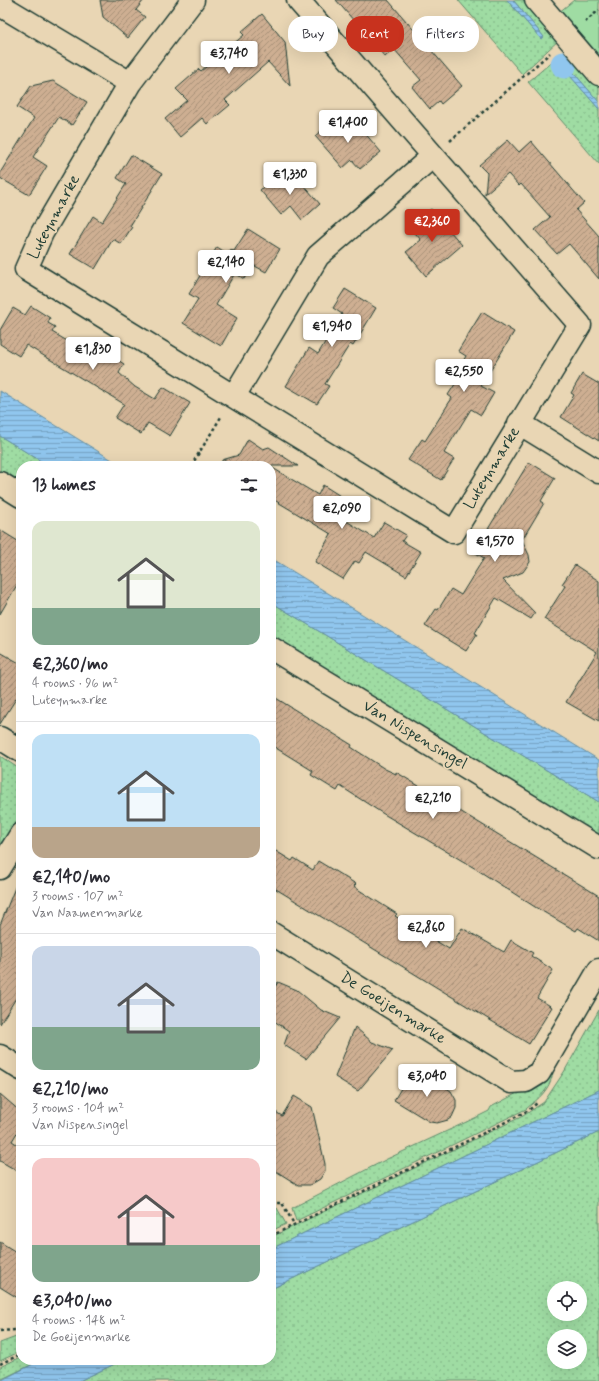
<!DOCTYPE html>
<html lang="en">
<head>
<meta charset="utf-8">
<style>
  :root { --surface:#fff; --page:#f7f7f7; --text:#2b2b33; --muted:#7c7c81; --line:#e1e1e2; --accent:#c8321e }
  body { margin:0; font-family:Mynerve,sans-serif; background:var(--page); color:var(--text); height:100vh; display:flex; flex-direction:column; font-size:15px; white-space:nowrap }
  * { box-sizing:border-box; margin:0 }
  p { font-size:13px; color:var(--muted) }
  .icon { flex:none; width:22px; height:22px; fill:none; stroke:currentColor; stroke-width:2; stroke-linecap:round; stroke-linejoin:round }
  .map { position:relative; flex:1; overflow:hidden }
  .side { position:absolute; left:16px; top:461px; width:260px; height:904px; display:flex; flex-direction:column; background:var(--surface); border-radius:16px; box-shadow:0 4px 16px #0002 }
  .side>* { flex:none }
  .guide { position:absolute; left:288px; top:16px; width:251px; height:36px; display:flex; gap:8px }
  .tools { position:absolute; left:547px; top:1281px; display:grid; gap:8px }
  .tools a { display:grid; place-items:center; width:40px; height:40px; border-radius:50%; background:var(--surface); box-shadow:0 4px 16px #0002; font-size:20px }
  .price { position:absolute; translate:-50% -34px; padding:0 9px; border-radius:4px; background:#fff; color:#222; font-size:13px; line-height:26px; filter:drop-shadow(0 1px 2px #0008) }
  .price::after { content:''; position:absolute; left:50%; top:24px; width:12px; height:9px; margin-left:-6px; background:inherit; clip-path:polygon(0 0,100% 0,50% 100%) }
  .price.on { background:var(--accent); color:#fff }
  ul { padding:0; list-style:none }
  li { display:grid; align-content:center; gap:8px; height:212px; padding:0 16px }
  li+li { border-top:1px solid var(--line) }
  li span { display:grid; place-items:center; height:124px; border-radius:12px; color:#555 }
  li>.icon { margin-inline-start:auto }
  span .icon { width:72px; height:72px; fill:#fffc; stroke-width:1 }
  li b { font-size:17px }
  h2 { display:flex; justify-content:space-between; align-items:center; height:48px; padding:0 16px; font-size:17px }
  .chip { padding:0 14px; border-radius:16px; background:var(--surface); box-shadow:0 4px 16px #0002; font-size:14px; line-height:36px }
  .chip.on { background:var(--accent); color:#fff }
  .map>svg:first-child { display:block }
  .grass { fill:url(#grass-dots); stroke:#5f8c6c; fill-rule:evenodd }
  .green { fill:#9fdca3; stroke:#5f8c6c }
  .water { fill:url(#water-rules); stroke:#638fa4 }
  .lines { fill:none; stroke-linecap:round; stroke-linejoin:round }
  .canal { stroke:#90c6ee; stroke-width:25 }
  .building { fill:url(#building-hatch); stroke:#1f3d34 }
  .street-casing { stroke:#1f3d34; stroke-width:25 }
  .path { stroke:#1f3d34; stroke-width:2.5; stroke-dasharray:3 3; stroke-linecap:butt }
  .street { stroke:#e9d6b4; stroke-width:22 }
  .labels { text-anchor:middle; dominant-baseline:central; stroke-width:4; stroke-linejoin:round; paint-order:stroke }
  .street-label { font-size:16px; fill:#1f3d34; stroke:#e9d6b4 }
</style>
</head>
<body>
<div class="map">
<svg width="599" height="1381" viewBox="0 0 599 1381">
  <defs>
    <pattern id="grass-dots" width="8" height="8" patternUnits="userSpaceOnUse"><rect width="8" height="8" fill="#9fdca3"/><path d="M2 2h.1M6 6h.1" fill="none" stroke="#88be8d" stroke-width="1.8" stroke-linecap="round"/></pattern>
    <pattern id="water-rules" width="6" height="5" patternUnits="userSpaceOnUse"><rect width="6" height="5" fill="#90c6ee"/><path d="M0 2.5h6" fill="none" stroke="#75a2c2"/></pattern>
    <pattern id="building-hatch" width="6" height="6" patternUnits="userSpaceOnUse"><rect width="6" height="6" fill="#ceaf92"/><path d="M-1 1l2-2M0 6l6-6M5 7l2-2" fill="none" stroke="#a79078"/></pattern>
  </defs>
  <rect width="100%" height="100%" fill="#e9d6b4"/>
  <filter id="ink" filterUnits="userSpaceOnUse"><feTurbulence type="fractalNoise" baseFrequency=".025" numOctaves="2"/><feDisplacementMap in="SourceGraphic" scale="8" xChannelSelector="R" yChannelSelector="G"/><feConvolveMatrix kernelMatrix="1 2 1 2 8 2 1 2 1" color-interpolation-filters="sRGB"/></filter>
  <g filter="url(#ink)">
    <path class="grass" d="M 458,0 L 507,0 L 541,39 L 543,36 L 513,0 L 526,0 L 560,39 L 522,74 Z
      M 568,48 L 599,85 L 599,102 L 567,65 L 563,67 L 599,109 L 599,164 L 528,82 Z
      M 0,436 L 49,466 L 21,466 L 21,486 L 0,473 Z
      M 271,602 L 599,802 L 599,839 L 271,638 Z
      M 0,756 L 21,770 L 21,816 L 0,850 Z
      M 599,1010 L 599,1090 L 271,1249 L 271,1237 L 523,1116 L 544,1102 L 564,1072 Z
      M 548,1073 L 553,1073 C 549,1091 539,1098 526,1109 L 296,1221 L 292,1208 L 387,1159 L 477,1117 L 489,1111 L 491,1107 L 540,1081 Z
      M 599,1132 L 599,1381 L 79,1381 L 123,1360 L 271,1360 L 271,1289 ZM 554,1288 L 580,1288 L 580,1314 L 554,1314 ZM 554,1336 L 580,1336 L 580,1362 L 554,1362 Z
      M 277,1208 L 286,1224 L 271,1231 L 271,1211 Z
      M 16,1337 L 21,1340 L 21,1351 L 0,1361 L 0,1343 Z
      M 21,1357 L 21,1360 L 41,1360 L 0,1380 L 0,1367 Z"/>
    <path class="green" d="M 574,0 L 599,0 L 599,62 L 558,13 Z"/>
    <path class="water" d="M 507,0 L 513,0 L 544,37 L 541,39 Z
      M 566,65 L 567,65 L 599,102 L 599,109 L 563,68 Z
      M 0,391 L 122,466 L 49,466 L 0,436 Z
      M 271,558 L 599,760 L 599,802 L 271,602 Z
      M 599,1090 L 599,1132 L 271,1289 L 271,1249 Z
      M 41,1360 L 123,1360 L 79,1381 L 0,1381 Z"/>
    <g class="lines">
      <path class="canal" d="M 563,64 L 564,66"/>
    </g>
    <path class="building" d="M 100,0 L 144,0 L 136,10 L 145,17 L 128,38 L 103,17 Z
      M 336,0 L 388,0 L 462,86 L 441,104 L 439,101 L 430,109 L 412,87 L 421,80 L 394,49 L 385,57 Z
      M 262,14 L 285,42 L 290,86 L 268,62 L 225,100 L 230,105 L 207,124 L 202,118 L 180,137 L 165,119 L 187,100 L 176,89 L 199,69 L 201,71 L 244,35 L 241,32 Z
      M 53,81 L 87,102 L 72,125 L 59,117 L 33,157 L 47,166 L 29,195 L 0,178 L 0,173 L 34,118 L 17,107 L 31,86 Z
      M 336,118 L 348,132 L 357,124 L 381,152 L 360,169 L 352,160 L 343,168 L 315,136 Z
      M 508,140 L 519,152 L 531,141 L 584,203 L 576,210 L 599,236 L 599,279 L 569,244 L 557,254 L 535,230 L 550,217 L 521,184 L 519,186 L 508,174 L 485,194 L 487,173 L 479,165 Z
      M 131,155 L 162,174 L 130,226 L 132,227 L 121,244 L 113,239 L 95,269 L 70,254 L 93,216 L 102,222 L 126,184 L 117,178 Z
      M 278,174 L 287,184 L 296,176 L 320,204 L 302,220 L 291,206 L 281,215 L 260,190 Z
      M 431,209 L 462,245 L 426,276 L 406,252 L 421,240 L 410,227 Z
      M 248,229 L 280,249 L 266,272 L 253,265 L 244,279 L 235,273 L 216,305 L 237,318 L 221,346 L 183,323 L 198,299 L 189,294 L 217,247 L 228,254 L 230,250 L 234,251 Z
      M 345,289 L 376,308 L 353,346 L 350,344 L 325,384 L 329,386 L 317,404 L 286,386 L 309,348 L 318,354 L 342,314 L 333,308 Z
      M 31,306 L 50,318 L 48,323 L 55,327 L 52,332 L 84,351 L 89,342 L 124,364 L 119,373 L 135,387 L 155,399 L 163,387 L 190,403 L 170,436 L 148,423 L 141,434 L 115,418 L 124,404 L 26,345 L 19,356 L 0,344 L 0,330 L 13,308 L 25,315 Z
      M 482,312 L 514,332 L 481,386 L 494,393 L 481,415 L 471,409 L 444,453 L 454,459 L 441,480 L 408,460 L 422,439 L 425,441 L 452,398 L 448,395 L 461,375 L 457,372 L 466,356 L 458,351 Z
      M 582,374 L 599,384 L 599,441 L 561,417 L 574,395 L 571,393 Z
      M 248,439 L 263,449 L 269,447 L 298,466 L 222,466 L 222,460 L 239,455 Z
      M 529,462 L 555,478 L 541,501 L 544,503 L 522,540 L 529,555 L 530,562 L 523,572 L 503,580 L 535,613 L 531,619 L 496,598 L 475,633 L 477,634 L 466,651 L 425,626 L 436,609 L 438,610 L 451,589 L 461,595 L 484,558 L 474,552 Z
      M 271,467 L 318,495 L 323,485 L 345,499 L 335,514 L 374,538 L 384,522 L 406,535 L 402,541 L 421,552 L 406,576 L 366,552 L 359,563 L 355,561 L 343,579 L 315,562 L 331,534 L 271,498 Z
      M 0,530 L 21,543 L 21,578 L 0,614 Z
      M 575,565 L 599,581 L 599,721 L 566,702 L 597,652 L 544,619 L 565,586 L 562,584 Z
      M 0,652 L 21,664 L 21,691 L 0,724 Z
      M 271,695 L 352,745 L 351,747 L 385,769 L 396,774 L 396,772 L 599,896 L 599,941 L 578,928 L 576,931 L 535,907 L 476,869 L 382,813 L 340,786 L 337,791 L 311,775 L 313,771 L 271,745 Z
      M 271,848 L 292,861 L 294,858 L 313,870 L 318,861 L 356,884 L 354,886 L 359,890 L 397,914 L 395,916 L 449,949 L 462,928 L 504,952 L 511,940 L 533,953 L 531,956 L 553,970 L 537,998 L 552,1007 L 529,1044 L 271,886 Z
      M 20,875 L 21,990 L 0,1024 L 0,925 Z
      M 278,982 L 297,990 L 321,1010 L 340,1018 L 306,1059 L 284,1045 L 289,1031 L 271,1019 L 271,994 Z
      M 355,1027 L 372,1042 L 393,1050 L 358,1091 L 335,1077 Z
      M 414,1067 L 451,1091 L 456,1100 L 456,1108 L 452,1117 L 448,1120 L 437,1123 L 430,1122 L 394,1100 Z
      M 0,1094 L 21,1112 L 21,1126 L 12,1141 L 21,1147 L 21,1173 L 0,1161 Z
      M 294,1096 L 312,1107 L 325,1164 L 325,1171 L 320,1179 L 310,1185 L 298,1185 L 271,1168 L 271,1109 L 282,1116 Z
      M 0,1242 L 21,1255 L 21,1300 L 0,1287 Z"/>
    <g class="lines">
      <defs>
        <path id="street" d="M 193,0 L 130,83 L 42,233 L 26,269 L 454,532 L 580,325 L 298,0
          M 536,0 L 599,74
          M 0,5 L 130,83
          M 234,396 L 318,256 L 433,156
          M 519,423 L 599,472
          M 0,483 L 21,496
          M 271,648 L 599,848
          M 0,738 L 21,751
          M 0,868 L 21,834
          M 271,933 L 511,1082 L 526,1081 L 539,1073 L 599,970
          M 0,1056 L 21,1069"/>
      </defs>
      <use href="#street" class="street-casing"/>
      <path class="path" d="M 585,22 L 599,10
        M 450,141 L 550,53
        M 191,466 L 221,417
        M 271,1203 L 282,1203 L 294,1224
        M 271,1236 L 492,1129 L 529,1110 L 537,1103
        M 0,1331 L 15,1330 L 21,1334
        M 0,1364 L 21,1354"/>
      <use href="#street" class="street"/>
    </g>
  </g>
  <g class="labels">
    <g class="street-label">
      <text transform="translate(54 217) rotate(-62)">Luteynmarke</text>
      <text transform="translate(492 468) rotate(-59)">Luteynmarke</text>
      <text transform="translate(415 735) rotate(31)">Van Nispensingel</text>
      <text transform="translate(393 1008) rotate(32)">De Goeijenmarke</text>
    </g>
  </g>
</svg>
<div class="tools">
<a><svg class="icon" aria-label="locate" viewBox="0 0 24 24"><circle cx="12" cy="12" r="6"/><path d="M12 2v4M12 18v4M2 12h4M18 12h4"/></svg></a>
<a><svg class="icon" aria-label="layers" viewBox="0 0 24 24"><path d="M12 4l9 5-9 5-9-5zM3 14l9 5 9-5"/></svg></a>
</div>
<b class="price" style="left:229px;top:75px">€3,740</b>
<b class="price" style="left:348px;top:144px">€1,400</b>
<b class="price" style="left:290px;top:196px">€1,330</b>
<b class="price on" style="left:432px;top:243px">€2,360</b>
<b class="price" style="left:226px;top:284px">€2,140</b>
<b class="price" style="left:332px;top:348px">€1,940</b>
<b class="price" style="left:93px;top:371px">€1,830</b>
<b class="price" style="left:464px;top:393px">€2,550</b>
<b class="price" style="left:342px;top:530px">€2,090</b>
<b class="price" style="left:495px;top:563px">€1,570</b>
<b class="price" style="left:433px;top:820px">€2,210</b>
<b class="price" style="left:426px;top:949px">€2,860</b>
<b class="price" style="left:427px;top:1098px">€3,040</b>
<div class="guide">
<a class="chip">Buy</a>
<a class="chip on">Rent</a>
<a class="chip">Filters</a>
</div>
<section class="side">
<h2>13 homes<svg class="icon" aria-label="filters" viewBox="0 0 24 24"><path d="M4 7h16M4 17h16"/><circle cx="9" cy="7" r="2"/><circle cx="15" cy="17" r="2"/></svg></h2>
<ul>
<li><span style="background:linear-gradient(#dfe7d0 70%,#7fa58c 0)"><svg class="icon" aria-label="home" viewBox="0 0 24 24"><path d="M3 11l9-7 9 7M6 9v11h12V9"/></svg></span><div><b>€2,360/mo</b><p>4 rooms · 96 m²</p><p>Luteynmarke</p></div></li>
<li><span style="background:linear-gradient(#bfe0f5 75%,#b9a48a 0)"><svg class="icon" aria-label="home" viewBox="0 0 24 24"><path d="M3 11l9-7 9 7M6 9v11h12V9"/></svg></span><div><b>€2,140/mo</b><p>3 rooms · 107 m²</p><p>Van Naamenmarke</p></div></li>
<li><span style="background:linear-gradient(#c9d6e8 65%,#7fa58c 0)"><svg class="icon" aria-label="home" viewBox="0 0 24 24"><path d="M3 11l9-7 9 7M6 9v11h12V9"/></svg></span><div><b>€2,210/mo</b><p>3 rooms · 104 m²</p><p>Van Nispensingel</p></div></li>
<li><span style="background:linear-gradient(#f6c9c9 70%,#7fa58c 0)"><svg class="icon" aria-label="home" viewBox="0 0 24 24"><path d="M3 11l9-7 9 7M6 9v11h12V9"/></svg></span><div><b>€3,040/mo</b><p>4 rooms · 148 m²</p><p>De Goeijenmarke</p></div></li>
</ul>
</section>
</div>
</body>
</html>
